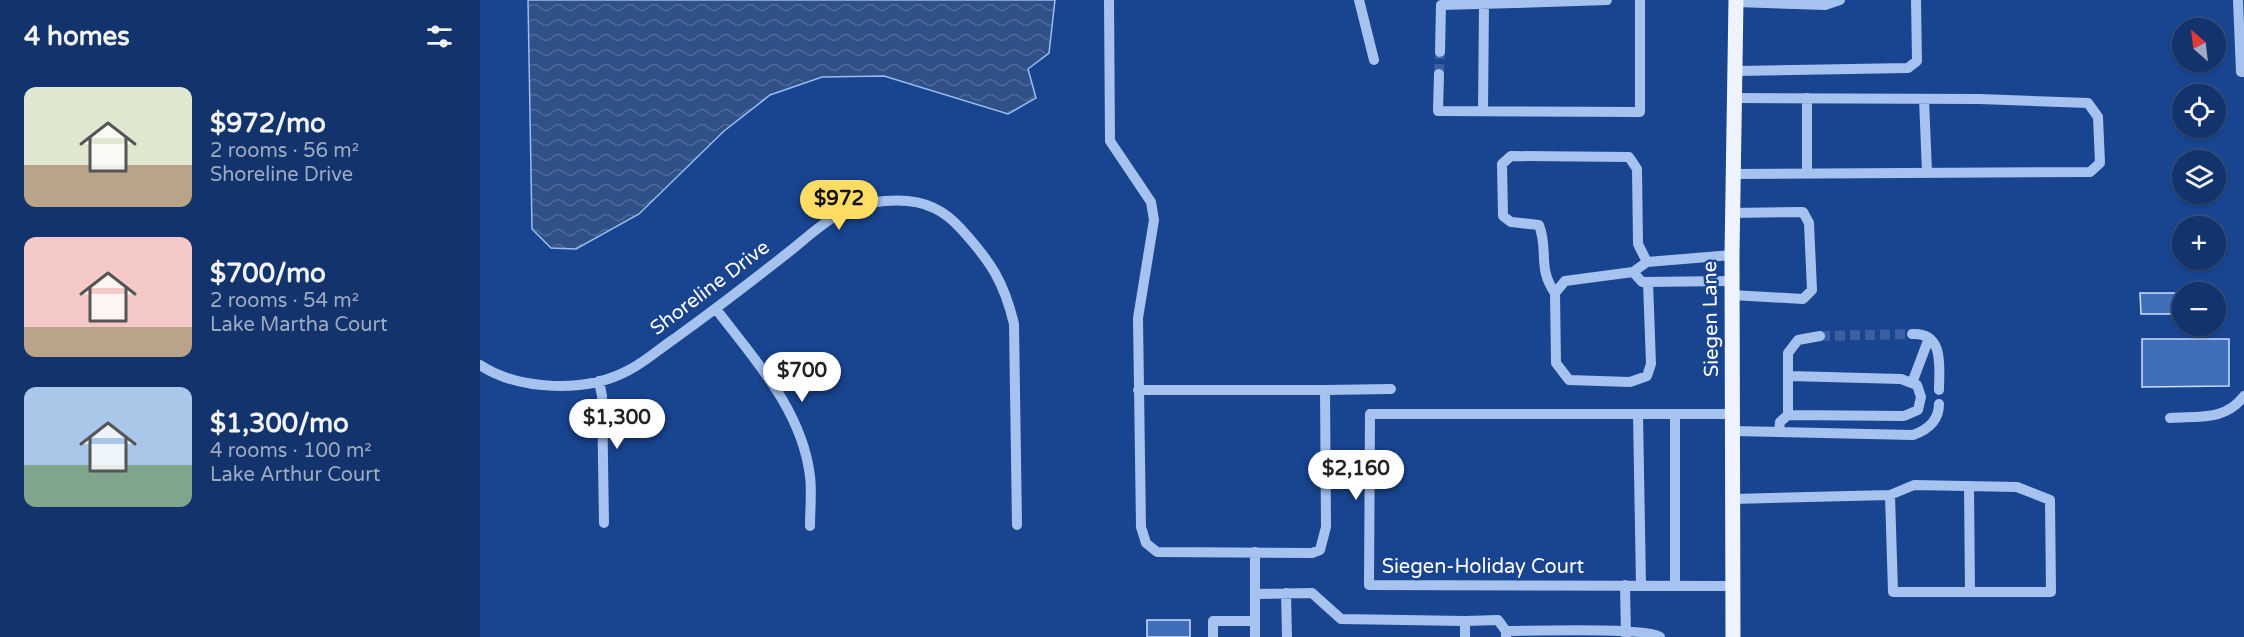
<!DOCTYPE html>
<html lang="en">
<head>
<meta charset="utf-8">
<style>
  :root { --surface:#12336c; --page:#1f3f74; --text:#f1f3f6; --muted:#9caac2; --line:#314e7f; --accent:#ffdd64 }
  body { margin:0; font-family:"Varela Round",sans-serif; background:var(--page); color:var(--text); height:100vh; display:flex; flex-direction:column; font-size:22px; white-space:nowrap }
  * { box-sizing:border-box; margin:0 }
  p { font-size:20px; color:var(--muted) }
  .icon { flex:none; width:33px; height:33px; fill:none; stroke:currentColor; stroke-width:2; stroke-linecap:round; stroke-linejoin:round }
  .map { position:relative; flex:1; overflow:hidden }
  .side { display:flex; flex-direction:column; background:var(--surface); width:480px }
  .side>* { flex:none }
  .needle { width:39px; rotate:332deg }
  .controls { position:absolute; left:1692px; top:18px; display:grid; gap:12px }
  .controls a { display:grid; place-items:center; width:54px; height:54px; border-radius:50%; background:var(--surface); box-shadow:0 2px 4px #0004,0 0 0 2px var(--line); font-size:30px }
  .price { position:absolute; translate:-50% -51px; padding:0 14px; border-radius:21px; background:#fff; color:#222; font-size:20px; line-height:39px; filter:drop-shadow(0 2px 3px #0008) }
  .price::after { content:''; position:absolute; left:50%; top:36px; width:18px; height:14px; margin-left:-9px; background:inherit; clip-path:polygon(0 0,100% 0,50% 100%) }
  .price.active { background:var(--accent); color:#111 }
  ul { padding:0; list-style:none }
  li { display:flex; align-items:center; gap:18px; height:150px; padding:0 24px }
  li span { display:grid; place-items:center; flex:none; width:168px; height:120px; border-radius:12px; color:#555 }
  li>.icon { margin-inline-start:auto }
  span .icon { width:72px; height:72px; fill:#fffc; stroke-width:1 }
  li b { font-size:26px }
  h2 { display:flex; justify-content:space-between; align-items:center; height:72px; padding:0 24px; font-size:26px }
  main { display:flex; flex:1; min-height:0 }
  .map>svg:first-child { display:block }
  .water { fill:url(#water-waves); stroke:#99bcf1; stroke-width:1.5 }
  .building { fill:#416eb8; stroke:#ccdefb; stroke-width:1.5 }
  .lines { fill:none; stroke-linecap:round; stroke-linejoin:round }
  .minor-tunnel { stroke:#3b60a1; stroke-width:10; stroke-dasharray:10 5; stroke-linecap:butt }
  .minor { stroke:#a6c2ef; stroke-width:10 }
  .major { stroke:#eef3ff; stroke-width:15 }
  .labels { text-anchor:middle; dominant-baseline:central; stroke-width:5; stroke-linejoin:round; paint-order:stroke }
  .street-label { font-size:20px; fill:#fff; stroke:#184490 }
</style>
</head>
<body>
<main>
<section class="side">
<h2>4 homes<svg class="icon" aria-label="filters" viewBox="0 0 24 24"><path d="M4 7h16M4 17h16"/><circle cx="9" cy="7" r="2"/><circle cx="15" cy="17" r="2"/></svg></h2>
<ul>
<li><span style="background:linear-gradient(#dfe7d0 65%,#b9a48a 0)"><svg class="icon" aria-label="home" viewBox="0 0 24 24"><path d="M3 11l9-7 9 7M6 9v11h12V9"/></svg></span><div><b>$972/mo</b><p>2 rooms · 56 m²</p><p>Shoreline Drive</p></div></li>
<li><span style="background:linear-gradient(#f6c9c9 75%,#b9a48a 0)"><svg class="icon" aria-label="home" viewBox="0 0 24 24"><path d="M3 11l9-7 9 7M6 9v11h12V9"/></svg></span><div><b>$700/mo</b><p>2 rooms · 54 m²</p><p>Lake Martha Court</p></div></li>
<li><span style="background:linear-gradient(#a9c7e8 65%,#7fa58c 0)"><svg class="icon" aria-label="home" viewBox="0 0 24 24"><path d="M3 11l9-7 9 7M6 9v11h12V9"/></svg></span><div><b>$1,300/mo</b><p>4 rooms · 100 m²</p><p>Lake Arthur Court</p></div></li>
</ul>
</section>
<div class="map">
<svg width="1764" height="637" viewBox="0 0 1764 637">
  <defs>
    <pattern id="water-waves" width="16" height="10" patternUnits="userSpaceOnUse" patternTransform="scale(1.5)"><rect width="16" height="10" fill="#305088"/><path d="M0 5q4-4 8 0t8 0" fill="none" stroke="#4f6a9a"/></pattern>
  </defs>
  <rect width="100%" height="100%" fill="#184490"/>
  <path class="water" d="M 48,0 L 575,0 L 569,53 L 548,69 L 556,98 L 528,114 L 404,76 L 342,77 L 290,95 L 244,131 L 159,214 L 96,249 L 71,248 L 52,229 Z"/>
  <path class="building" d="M 1660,293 L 1702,293 L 1702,314 L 1661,314 Z
    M 1662,339 L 1749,339 L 1749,386 L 1662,387 Z
    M 667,620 L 710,620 L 710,637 L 667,637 Z"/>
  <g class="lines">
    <path class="minor-tunnel" d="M 959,74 L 960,52
      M 1340,336 L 1432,334"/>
    <path class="minor" d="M 629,0 L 630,141 L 671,202 L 674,220 L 658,318 L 661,527 L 666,543 L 677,552 L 832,553 L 840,550 L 846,527 L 845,390 L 658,390
      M 879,0 L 894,60
      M 1758,0 L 1761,72 L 1764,72
      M 1256,2 L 1345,5 L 1360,0
      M 1035,3 L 1127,0
      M 960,52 L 961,5 L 1035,3 L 1035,0
      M 1256,71 L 1428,68 L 1437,61 L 1436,0
      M 959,74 L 958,111 L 1160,112 L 1160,0
      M 1444,99 L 1447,172
      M 1003,110 L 1004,3
      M 1327,173 L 1327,98
      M 1252,174 L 1610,172 L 1620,163 L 1618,117 L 1608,103 L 1499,99 L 1256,98
      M 1252,213 L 1323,212 L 1329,223 L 1332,290 L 1323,299 L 1252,295
      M 1252,255 L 1167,262 L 1153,272 L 1162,282 L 1252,281
      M 1153,272 L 1085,281 L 1075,293 L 1076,363 L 1089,380 L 1150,382 L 1167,376 L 1171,364 L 1168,282
      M 1075,293 C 1057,268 1069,251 1059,225 L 1031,222 L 1023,216 L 1022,164 L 1031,156 L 1149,157 L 1157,169 L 1158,244 L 1167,262
      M 236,309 C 274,359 322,410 330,476 C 332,492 330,510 330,526
      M 1432,334 C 1465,332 1459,368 1459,390
      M 0,365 C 40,391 107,393 149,370 C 165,362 179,349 194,339 C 233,311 272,281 310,251 C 325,239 340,225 357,215 C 381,200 428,195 454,208 C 465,213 474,221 482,230 C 511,262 524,282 534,324 L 537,525
      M 119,381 L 122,396 L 124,523
      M 1432,383 L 1449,338
      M 845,390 L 911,389
      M 1158,414 L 1161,585
      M 1195,414 L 1195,585
      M 1253,414 L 890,414 L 889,585 L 1254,586
      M 1308,415 L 1424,416 L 1438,410 L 1441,397 L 1437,385 L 1421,379 L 1309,376
      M 1690,418 C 1719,416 1745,421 1764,396
      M 1253,431 L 1433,435 C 1447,430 1459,421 1459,404
      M 1299,432 L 1300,422 L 1308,415 L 1308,353 L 1318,340 L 1340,336
      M 1489,486 L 1490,592
      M 1253,499 L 1410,495 L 1434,485 L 1537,487 L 1570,500 L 1571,592 L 1413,592 L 1410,495
      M 775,552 L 775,637
      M 1145,585 L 1146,636
      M 806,593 L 807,637
      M 775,594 L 832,593 L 861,619 L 985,621 L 985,637
      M 985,621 L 1018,620 L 1026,631
      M 733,637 L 733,621 L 775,621
      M 1026,637 L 1026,631 C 1050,631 1169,627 1180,637"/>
    <path class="major" d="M 1253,637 L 1252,255 L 1256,0"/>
  </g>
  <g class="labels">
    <g class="street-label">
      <text transform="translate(230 288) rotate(-37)">Shoreline Drive</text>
      <text transform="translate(1231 319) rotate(-91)">Siegen Lane</text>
      <text x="1003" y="567">Siegen-Holiday Court</text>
    </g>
  </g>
</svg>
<div class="controls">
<a><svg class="needle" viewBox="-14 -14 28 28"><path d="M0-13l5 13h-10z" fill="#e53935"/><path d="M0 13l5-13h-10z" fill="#9caac2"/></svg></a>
<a><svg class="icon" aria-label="locate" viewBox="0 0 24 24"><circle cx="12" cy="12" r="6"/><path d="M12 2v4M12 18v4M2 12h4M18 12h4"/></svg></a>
<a><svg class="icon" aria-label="layers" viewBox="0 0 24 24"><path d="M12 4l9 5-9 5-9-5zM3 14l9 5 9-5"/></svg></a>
<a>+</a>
<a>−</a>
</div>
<b class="price active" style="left:359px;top:231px">$972</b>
<b class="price" style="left:322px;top:403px">$700</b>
<b class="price" style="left:137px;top:450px">$1,300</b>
<b class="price" style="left:876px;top:501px">$2,160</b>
</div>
</main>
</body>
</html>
